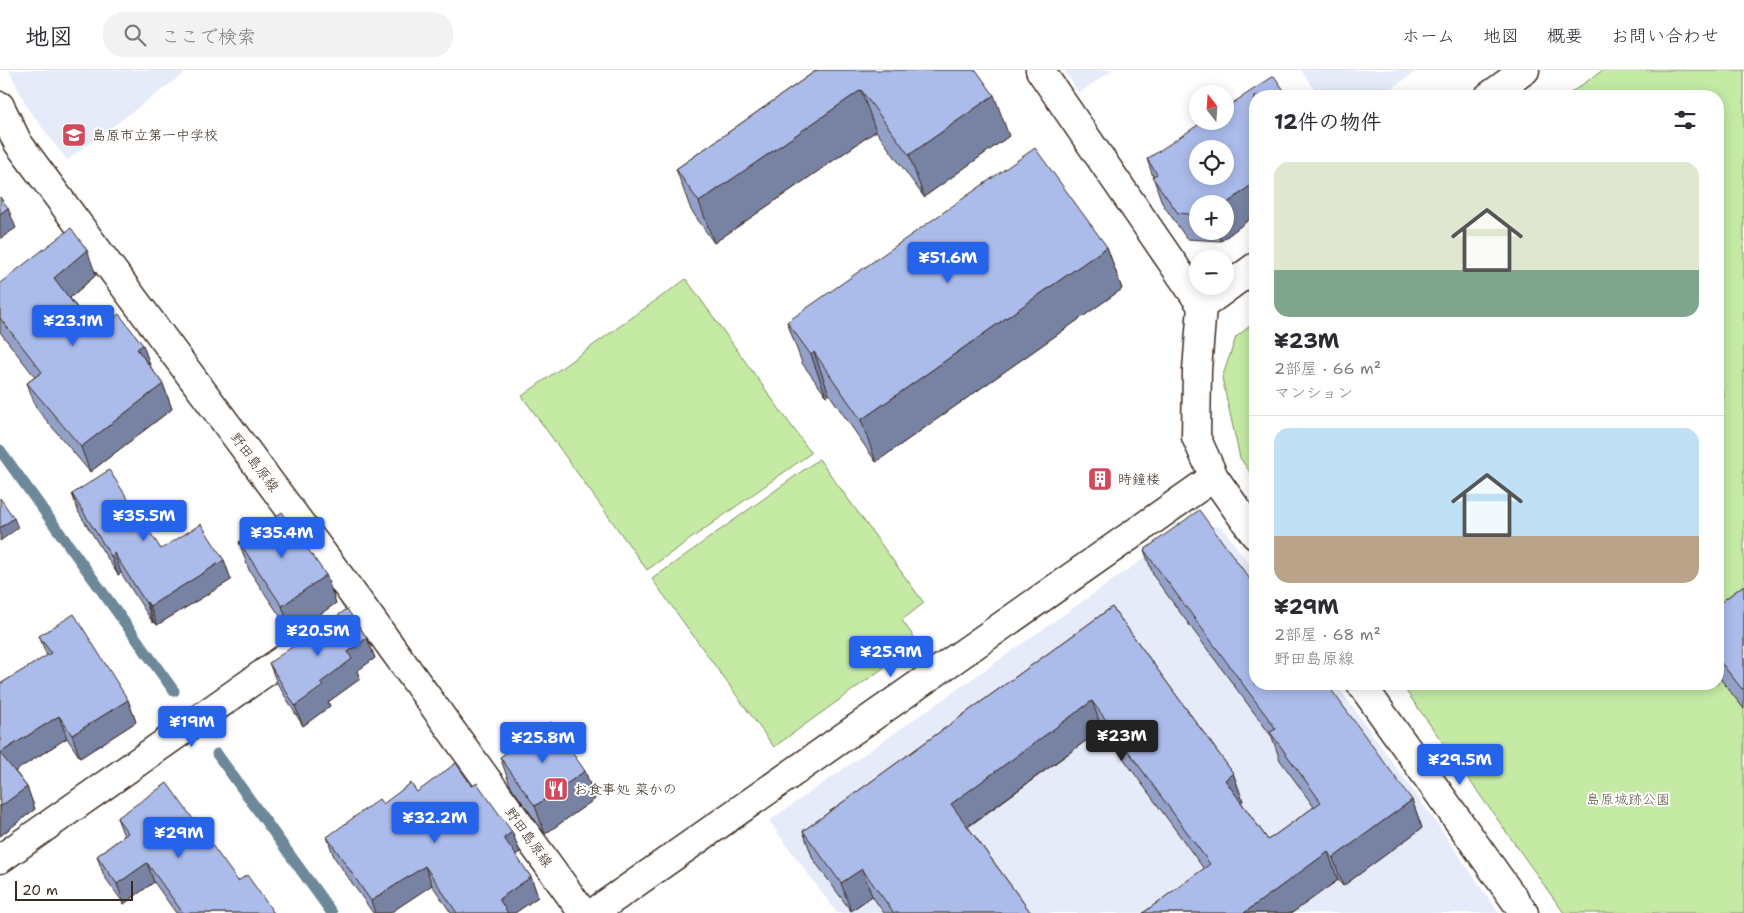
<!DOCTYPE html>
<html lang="ja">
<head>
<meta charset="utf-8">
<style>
  :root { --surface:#fff; --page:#f2f2f3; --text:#2b2b33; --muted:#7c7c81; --line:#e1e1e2; --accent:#2563eb }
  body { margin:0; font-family:"Shantell Sans","Klee One",sans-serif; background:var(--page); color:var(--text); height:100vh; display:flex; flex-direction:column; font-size:19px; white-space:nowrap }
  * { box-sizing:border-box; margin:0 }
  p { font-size:16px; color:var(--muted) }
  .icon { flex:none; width:28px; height:28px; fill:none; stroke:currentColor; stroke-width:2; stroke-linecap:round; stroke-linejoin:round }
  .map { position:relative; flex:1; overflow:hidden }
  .details { position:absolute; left:1249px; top:20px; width:475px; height:600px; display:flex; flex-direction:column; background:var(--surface); border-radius:20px; box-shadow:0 2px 12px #0003 }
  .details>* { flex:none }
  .needle { width:32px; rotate:343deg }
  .fabs { position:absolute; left:1189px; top:15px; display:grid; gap:10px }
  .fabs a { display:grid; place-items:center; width:45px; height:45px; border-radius:50%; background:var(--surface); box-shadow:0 2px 12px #0003; font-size:25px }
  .scale { position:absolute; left:15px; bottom:12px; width:118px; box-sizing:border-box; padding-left:5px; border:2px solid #3b2a1e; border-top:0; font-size:14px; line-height:18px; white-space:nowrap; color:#3b2a1e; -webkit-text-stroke:4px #fff; paint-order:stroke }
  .price { position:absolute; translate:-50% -42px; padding:0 11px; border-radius:5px; background:var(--accent); color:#fff; font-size:16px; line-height:32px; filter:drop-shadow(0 1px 2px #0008) }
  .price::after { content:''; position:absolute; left:50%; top:30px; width:15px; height:11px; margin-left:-8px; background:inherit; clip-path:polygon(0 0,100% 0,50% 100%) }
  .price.active { background:#222; color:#fff }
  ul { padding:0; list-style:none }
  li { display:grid; align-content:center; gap:10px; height:265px; padding:0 25px }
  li+li { border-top:1px solid var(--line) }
  li span { display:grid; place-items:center; height:155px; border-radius:15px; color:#555 }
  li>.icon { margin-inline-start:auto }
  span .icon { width:90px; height:90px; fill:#fffc; stroke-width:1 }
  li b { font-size:21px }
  h2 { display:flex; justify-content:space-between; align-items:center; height:60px; padding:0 25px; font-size:21px }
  header { display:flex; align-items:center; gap:30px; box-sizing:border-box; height:70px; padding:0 25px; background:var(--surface); border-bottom:1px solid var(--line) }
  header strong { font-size:24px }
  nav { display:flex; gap:28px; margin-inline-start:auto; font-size:18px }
  .search { width:350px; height:45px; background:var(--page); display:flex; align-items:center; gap:12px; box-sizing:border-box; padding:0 18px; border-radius:20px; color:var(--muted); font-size:19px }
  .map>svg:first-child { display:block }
  .built { fill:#e6ebf9 }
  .green { fill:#c4eaa4; stroke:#808a61 }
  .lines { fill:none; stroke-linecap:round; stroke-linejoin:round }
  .stream { stroke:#6c8899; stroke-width:11 }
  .street-casing { stroke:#3b2a1e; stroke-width:31 }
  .secondary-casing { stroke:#3b2a1e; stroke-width:31 }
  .street { stroke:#fff; stroke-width:28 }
  .secondary { stroke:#fff; stroke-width:28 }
  .wall { fill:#93a1c9; stroke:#3b2a1e; fill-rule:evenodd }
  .shaded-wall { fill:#7883a4; stroke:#3b2a1e }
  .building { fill:#abbbea; stroke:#3b2a1e; fill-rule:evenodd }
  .labels { text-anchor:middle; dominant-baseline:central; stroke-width:4; stroke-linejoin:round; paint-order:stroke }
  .poi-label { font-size:14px; fill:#3b2a1e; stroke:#fff; text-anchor:start }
  .street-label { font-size:14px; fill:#3b2a1e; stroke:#fff }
  .park-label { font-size:14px; fill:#5d5a40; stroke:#fff }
</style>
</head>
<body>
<header>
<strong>地図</strong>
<div class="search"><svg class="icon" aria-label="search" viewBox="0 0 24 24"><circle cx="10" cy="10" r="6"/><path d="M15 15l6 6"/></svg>ここで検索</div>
<nav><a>ホーム</a><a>地図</a><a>概要</a><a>お問い合わせ</a></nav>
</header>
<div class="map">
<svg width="1744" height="843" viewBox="0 0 1744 843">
  <rect width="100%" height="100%" fill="#fff"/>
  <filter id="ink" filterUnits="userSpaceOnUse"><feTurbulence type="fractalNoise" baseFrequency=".02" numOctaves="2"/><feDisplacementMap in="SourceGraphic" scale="10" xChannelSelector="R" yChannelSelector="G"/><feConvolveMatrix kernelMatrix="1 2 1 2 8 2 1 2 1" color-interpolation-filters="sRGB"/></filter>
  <g filter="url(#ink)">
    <path class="built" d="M 9,0 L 189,0 L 67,90 L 28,39 Z
      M 1064,0 L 1113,0 L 1079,23 Z
      M 1301,0 L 1418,0 L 1381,26 L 1319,26 Z
      M 1193,454 L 1222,457 L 1255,502 L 1255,614 L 1336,614 L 1435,751 L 1499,843 L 837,843 L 769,751 Z"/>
    <path class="green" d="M 1603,0 L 1744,0 L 1744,843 L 1564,843 L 1401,614 L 1718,614 L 1718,26 L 1566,26 Z
      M 686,209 L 811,383 L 647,500 L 522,326 Z
      M 1255,252 L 1255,409 L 1240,388 L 1222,308 L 1236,267 Z
      M 819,389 L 924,533 L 902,550 L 918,573 L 774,677 L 652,509 Z"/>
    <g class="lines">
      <path class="stream" d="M 0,380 L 174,621
        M 217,684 L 332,843"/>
      <defs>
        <path id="street" d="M 1040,0 L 1202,236
          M 0,789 L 301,577"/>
        <path id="secondary" d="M 1489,26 L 1525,0
          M 0,36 L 18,73 L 361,535 L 583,843
          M 1255,197 L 1202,236 L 1197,300 L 1196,367 L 1214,407 L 1255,465
          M 1361,614 L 1524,843
          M 593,843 L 1214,407"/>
      </defs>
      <use href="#street" class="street-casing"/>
      <use href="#secondary" class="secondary-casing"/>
      <use href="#street" class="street"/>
      <use href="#secondary" class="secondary"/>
    </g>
    <path class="wall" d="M 817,0 L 1009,66 L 924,127 L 876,61 L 714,173 L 691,140 L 676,99 Z
      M 1255,26 L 1255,145 L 1221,171 L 1187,169 L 1162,133 L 1147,89 ZM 1198,134 L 1225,134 L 1225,161 L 1198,161 Z
      M 1107,177 L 1122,219 L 876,392 L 829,324 L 826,326 L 802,293 L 787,252 Z
      M 96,205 L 70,228 L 95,262 L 143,275 L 150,297 L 163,314 L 172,339 L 90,402 L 36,338 L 27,313 L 35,307 L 0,262 L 0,213 Z
      M 72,424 L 161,479 L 224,490 L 231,510 L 157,555 L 154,552 L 153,553 L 121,503 L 118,505 L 79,443 Z
      M 239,472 L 326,505 L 336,533 L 292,564 L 249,500 Z
      M 1144,480 L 1412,730 L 1422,758 L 1343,816 L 1338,810 L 1292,843 L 1143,843 L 1204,799 L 1102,659 L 968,757 L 1031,843 L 884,843 L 872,826 L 851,841 L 813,789 L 803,761 L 1112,537 L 1233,703 L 1243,731 L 1241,732 L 1268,770 L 1314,737 L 1280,690 L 1272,667 L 1154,507 Z
      M 1744,515 L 1744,639 L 1718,606 L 1718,530 L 1720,533 Z
      M 39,566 L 128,630 L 136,652 L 80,688 L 67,668 L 15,701 L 27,717 L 35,739 L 0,766 L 0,614 L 47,586 Z
      M 367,568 L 375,588 L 357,601 L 360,609 L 328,632 L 330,636 L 303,656 L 277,613 L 269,593 Z
      M 500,687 L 585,701 L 595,729 L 545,764 L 510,715 Z
      M 472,716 L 512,762 L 520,782 L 515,785 L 531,807 L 538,827 L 515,843 L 451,843 L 432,815 L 390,843 L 373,843 L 334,787 L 327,767 L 383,734 Z
      M 117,748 L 238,811 L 274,843 L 176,843 L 154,812 L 124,834 L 104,806 L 97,786 L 124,766 Z"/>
    <path class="shaded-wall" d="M 861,20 L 876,61 L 714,173 L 699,132 Z
      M 994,25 L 1009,66 L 924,127 L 909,85 Z
      M 1255,112 L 1255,145 L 1221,171 L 1217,161 L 1225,161 L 1225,135 Z
      M 8,138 L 16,158 L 0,169 L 0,144 Z
      M 1107,177 L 1122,219 L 876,392 L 861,350 Z
      M 87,180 L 96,205 L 64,233 L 54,208 Z
      M 143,275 L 152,300 L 137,279 Z
      M 814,282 L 829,324 L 826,326 L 811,285 Z
      M 1718,308 L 1724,326 L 1718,331 Z
      M 163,314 L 172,339 L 90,402 L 81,377 Z
      M 14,448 L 18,458 L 0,471 L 0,458 Z
      M 114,483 L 121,503 L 118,505 L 111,486 Z
      M 224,490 L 231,510 L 157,555 L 150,536 Z
      M 326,505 L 336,533 L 292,564 L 282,536 Z
      M 147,532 L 154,552 L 153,553 L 146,533 Z
      M 367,568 L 375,588 L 357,601 L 360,609 L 328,632 L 330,636 L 303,656 L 295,636 L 320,613 L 348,582 Z
      M 128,630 L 136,652 L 80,688 L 72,665 Z
      M 1092,631 L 1102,659 L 961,761 L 951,734 Z
      M 59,646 L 67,668 L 9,705 L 0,683 Z
      M 585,701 L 595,729 L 545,764 L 535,736 Z
      M 1233,703 L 1243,731 L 1235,738 L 1225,710 Z
      M 27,717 L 35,739 L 0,766 L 0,737 Z
      M 1412,730 L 1422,758 L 1343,816 L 1333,788 Z
      M 512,762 L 520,782 L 511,788 L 504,768 Z
      M 1328,782 L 1338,810 L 1292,843 L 1244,843 Z
      M 147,793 L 154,812 L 124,834 L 117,814 Z
      M 425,796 L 432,815 L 390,843 L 375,843 L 371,831 Z
      M 862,799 L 872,826 L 851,841 L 841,813 Z
      M 531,807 L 538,827 L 515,843 L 504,843 L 499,829 Z"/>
    <path class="building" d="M 817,0 L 976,0 L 994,25 L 909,85 L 861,20 L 699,132 L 676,99 Z
      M 1274,6 L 1288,26 L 1255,26 L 1255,112 L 1225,135 L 1225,134 L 1198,134 L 1198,145 L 1178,143 L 1152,107 L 1157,104 L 1147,89 L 1204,51 L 1225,51 L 1225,38 ZM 1198,79 L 1225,79 L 1225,106 L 1198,106 Z
      M 1035,78 L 1107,177 L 861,350 L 814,282 L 811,285 L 787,252 Z
      M 0,127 L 8,138 L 0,144 Z
      M 71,158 L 87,180 L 54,208 L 95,262 L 119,244 L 143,275 L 137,279 L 163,314 L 81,377 L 27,313 L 42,302 L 0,248 L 0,213 Z
      M 109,400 L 161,479 L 201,454 L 224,490 L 150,536 L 147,532 L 146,533 L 114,483 L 111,486 L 72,424 Z
      M 0,428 L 14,448 L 0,458 Z
      M 1199,440 L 1255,516 L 1255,614 L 1327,614 L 1412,730 L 1333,788 L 1328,782 L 1244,843 L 1143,843 L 1210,794 L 1092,631 L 951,734 L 1031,843 L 894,843 L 862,799 L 841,813 L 803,761 L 1112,537 L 1233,703 L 1225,710 L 1268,770 L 1321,732 L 1270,662 L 1276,659 L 1144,480 Z
      M 282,442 L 326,505 L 282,536 L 239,472 Z
      M 1744,515 L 1744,618 L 1742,619 L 1718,589 L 1718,530 L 1720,533 Z
      M 347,539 L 367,568 L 348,582 L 352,589 L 320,613 L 323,616 L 295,636 L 269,593 Z
      M 74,544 L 128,630 L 72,665 L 59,646 L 0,683 L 27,717 L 0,737 L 0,614 L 51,583 L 39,566 Z
      M 551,652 L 585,701 L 535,736 L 500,687 Z
      M 456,693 L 472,716 L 477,713 L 512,762 L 504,768 L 531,807 L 499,829 L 508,843 L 457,843 L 425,796 L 371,831 L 327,767 L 379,729 L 383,734 L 411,713 L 417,722 Z
      M 167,713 L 238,811 L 247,805 L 274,843 L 183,843 L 147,793 L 117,814 L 97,786 L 128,763 L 117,748 Z"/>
  </g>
  <defs>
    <symbol id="school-square" viewBox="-11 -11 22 22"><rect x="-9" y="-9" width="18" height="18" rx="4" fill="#d1495b" stroke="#fff"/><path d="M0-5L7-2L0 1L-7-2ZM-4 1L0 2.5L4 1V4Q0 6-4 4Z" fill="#fff"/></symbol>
    <symbol id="building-square" viewBox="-11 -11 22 22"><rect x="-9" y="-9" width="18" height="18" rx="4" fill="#d1495b" stroke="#fff"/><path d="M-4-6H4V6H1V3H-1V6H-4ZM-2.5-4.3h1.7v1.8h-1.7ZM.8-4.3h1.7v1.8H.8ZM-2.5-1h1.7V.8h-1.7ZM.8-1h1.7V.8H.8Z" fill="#fff"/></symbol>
    <symbol id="restaurant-square" viewBox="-11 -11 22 22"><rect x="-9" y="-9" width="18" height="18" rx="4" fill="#d1495b" stroke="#fff"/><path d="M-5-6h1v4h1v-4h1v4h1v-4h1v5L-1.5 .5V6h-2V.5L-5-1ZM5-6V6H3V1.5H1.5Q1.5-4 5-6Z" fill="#fff"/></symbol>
  </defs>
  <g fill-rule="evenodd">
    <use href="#school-square" x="60" y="51" width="28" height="28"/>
    <use href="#building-square" x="1086" y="395" width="28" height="28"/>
    <use href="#restaurant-square" x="542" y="705" width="28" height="28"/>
  </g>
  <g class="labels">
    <g class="poi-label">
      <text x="92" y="65">島原市立第一中学校</text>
      <text x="1118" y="409">時鐘楼</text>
      <text x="574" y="719">お食事処 菜かの</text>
    </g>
    <g class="street-label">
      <text transform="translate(255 392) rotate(53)">野田島原線</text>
      <text transform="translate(529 767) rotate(54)">野田島原線</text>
    </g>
    <g class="park-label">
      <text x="1628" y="729">島原城跡公園</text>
    </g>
  </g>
</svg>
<div class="fabs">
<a><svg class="needle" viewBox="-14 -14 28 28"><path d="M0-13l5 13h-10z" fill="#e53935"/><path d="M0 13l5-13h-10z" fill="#7c7c81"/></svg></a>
<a><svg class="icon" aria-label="locate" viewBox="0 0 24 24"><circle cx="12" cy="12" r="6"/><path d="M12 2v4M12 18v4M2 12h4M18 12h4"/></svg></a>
<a>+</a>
<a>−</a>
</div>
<div class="scale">20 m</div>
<b class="price" style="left:948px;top:214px">¥51.6M</b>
<b class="price" style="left:73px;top:277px">¥23.1M</b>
<b class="price" style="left:144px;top:472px">¥35.5M</b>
<b class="price" style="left:282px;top:489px">¥35.4M</b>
<b class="price" style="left:318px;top:587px">¥20.5M</b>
<b class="price" style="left:891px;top:608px">¥25.9M</b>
<b class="price" style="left:192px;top:678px">¥19M</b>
<b class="price active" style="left:1122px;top:692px">¥23M</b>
<b class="price" style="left:543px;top:694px">¥25.8M</b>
<b class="price" style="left:1460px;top:716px">¥29.5M</b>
<b class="price" style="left:435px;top:774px">¥32.2M</b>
<b class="price" style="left:179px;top:789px">¥29M</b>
<section class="details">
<h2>12件の物件<svg class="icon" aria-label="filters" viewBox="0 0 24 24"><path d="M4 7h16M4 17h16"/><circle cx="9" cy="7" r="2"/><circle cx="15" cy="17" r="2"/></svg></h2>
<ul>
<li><span style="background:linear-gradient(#dfe7d0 70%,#7fa58c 0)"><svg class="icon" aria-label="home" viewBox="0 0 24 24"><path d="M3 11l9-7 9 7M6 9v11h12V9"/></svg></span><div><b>¥23M</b><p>2部屋 · 66 m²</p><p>マンション</p></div></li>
<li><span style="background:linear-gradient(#bfe0f5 70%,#b9a48a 0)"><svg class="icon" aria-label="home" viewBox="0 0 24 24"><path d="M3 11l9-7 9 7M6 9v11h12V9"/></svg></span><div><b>¥29M</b><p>2部屋 · 68 m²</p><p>野田島原線</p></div></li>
</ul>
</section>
</div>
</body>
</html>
